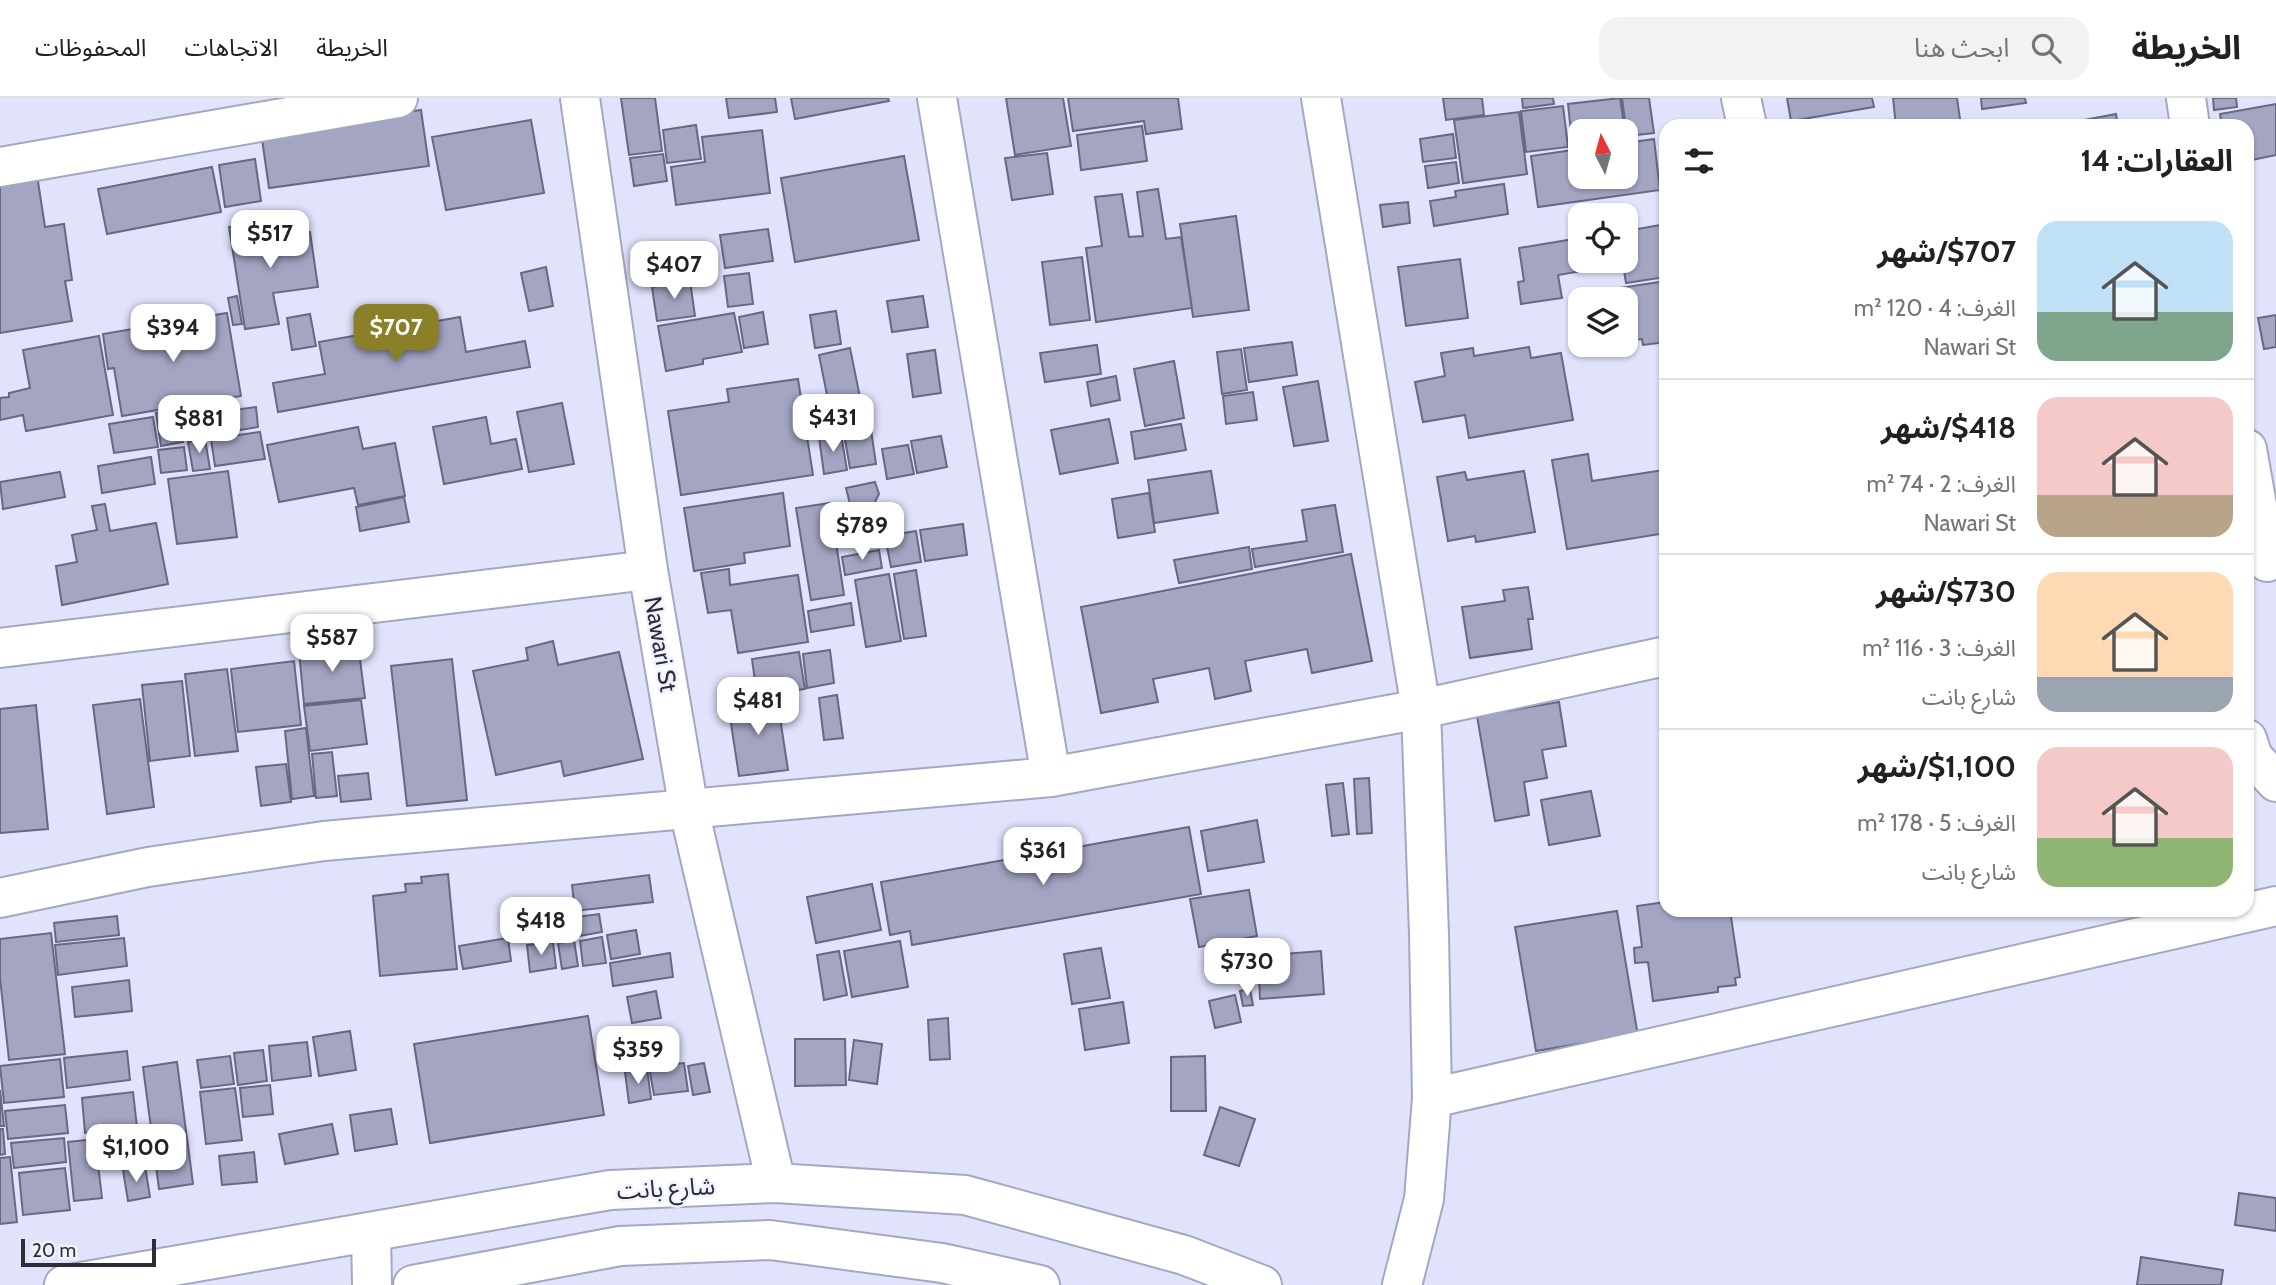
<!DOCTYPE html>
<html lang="ar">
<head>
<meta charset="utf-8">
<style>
  :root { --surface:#fff; --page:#f2f2f2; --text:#202124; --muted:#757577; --line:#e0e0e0; --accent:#8b8027 }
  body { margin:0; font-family:Cabin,"Noto Sans Arabic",sans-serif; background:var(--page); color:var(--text); direction:rtl; height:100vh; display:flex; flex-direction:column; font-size:26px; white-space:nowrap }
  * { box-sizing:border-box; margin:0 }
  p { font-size:23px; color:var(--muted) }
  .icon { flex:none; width:38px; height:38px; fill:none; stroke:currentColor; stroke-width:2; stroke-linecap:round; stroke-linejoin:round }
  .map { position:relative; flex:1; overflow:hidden; direction:ltr }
  .sheet { position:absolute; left:1659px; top:21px; width:595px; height:798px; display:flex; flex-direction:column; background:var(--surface); border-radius:21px; box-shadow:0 2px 5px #0004; direction:rtl }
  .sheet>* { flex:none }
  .needle { width:46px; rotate:354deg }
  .buttons { position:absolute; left:1568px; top:21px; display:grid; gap:14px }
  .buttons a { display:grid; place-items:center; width:70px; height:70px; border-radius:14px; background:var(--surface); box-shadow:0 2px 5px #0004; font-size:35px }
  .scale { position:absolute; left:21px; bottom:18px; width:135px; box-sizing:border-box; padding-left:7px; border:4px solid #2c2d39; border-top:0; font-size:19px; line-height:24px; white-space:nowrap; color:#2c2d39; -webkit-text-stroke:5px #f0f2fe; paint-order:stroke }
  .price { position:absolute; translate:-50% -60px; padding:0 16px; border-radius:14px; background:#fff; color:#222; font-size:23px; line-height:46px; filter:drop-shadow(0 2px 4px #0008) }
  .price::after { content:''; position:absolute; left:50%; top:42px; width:21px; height:16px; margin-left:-10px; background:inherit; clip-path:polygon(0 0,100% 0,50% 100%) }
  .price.on { background:var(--accent); color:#fff }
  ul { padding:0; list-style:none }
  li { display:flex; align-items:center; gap:21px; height:175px; padding:0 21px }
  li+li { border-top:2px solid var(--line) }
  li span { display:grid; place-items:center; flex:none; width:196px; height:140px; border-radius:21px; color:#555 }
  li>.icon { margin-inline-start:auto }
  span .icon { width:84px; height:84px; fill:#fffc; stroke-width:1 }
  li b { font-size:30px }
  h2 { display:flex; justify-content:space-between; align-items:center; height:84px; padding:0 21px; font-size:30px }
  header { display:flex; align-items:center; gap:42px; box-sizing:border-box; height:98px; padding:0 35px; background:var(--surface); border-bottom:2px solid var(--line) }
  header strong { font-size:33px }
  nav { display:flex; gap:38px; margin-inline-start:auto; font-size:24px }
  .search { width:490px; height:63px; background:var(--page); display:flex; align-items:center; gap:18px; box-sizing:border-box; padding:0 24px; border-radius:21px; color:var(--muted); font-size:26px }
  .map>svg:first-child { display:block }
  .building { fill:#a3a5c3; stroke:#666884; stroke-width:2 }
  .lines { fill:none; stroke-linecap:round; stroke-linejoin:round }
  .street-casing { stroke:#a4a7c4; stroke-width:42 }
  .secondary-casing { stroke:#a4a7c4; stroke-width:42 }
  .street { stroke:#fff; stroke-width:38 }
  .secondary { stroke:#fff; stroke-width:38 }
  .labels { text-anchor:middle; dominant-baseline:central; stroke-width:5; stroke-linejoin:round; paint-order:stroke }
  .street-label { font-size:24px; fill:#2c2d39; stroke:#f0f2fe }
</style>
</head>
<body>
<header>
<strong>الخريطة</strong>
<div class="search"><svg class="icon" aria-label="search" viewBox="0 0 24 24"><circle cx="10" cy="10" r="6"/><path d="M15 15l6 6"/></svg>ابحث هنا</div>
<nav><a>الخريطة</a><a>الاتجاهات</a><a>المحفوظات</a></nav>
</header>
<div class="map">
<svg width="2276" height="1187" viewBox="0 0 2276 1187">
  <rect width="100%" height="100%" fill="#e1e3fd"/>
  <path class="building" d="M 621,0 L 655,0 L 662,53 L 629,57 Z
    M 726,0 L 775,0 L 777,14 L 729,20 Z
    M 791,0 L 888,0 L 889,3 L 795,21 Z
    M 1006,0 L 1063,0 L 1071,48 L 1015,57 Z
    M 1068,0 L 1178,0 L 1182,31 L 1146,36 L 1144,23 L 1073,33 Z
    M 1443,0 L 1482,0 L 1484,17 L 1446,22 Z
    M 1522,0 L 1553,0 L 1554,6 L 1523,10 Z
    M 1620,0 L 1625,33 L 1580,33 L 1580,43 L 1572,44 L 1568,6 Z
    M 1622,0 L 1649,0 L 1654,35 L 1627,38 Z
    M 1787,0 L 1872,0 L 1874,9 L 1791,23 Z
    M 1893,0 L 1957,0 L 1961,28 L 1896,28 Z
    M 1981,0 L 2025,0 L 2026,5 L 1982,11 Z
    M 2213,0 L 2236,0 L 2237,9 L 2214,12 Z
    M 2276,6 L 2276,57 L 2247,63 L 2247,28 L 2222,28 L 2220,16 Z
    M 1563,8 L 1568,49 L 1526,54 L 1521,13 Z
    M 421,12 L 429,68 L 269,90 L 261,34 Z
    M 1519,14 L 1527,76 L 1463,85 L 1454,22 Z
    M 2116,16 L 2118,28 L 2085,28 L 2084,22 Z
    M 531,22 L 544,95 L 446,112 L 432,39 Z
    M 696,27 L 701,61 L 667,65 L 663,32 Z
    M 1142,28 L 1147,63 L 1081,72 L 1077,37 Z
    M 762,32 L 770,95 L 676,107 L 671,69 L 705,64 L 702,39 Z
    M 1453,36 L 1456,60 L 1423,64 L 1420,41 Z
    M 1654,41 L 1660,92 L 1538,109 L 1531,58 L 1580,51 L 1580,79 L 1626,79 L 1626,45 Z
    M 1047,55 L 1053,96 L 1012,102 L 1005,60 Z
    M 663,56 L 667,83 L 634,88 L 630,60 Z
    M 904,58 L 919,142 L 795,164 L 781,80 Z
    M 255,61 L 261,103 L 225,109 L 219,67 Z
    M 1456,64 L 1459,85 L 1428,90 L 1425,68 Z
    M 212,69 L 221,114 L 107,136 L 98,91 Z
    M 37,77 L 45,129 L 64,126 L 72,182 L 65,183 L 72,223 L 0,235 L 0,83 Z
    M 1504,86 L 1508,116 L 1434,128 L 1430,103 L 1456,99 L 1455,93 Z
    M 1158,91 L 1166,141 L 1181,139 L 1192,210 L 1096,224 L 1086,150 L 1102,148 L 1095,99 L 1122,96 L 1129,139 L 1143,138 L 1137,94 Z
    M 1408,104 L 1410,125 L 1383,129 L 1380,107 Z
    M 1236,118 L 1249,212 L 1193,219 L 1180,126 Z
    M 262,124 L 265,140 L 310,134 L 318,189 L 273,195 L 279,226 L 245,231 L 229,129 Z
    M 1666,126 L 1666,179 L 1626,185 L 1623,166 L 1558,177 L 1562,200 L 1521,206 L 1518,184 L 1524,183 L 1519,150 L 1580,140 L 1580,163 L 1626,163 L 1626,133 Z
    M 768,131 L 773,163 L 725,170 L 720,137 Z
    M 1082,159 L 1090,222 L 1050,227 L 1042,164 Z
    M 1460,161 L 1468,220 L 1406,228 L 1398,169 Z
    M 546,169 L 553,208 L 529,213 L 521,175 Z
    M 749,175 L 753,206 L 728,209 L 724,178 Z
    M 690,183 L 695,218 L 657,223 L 652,189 Z
    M 1666,183 L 1666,244 L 1643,247 L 1642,241 L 1626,243 L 1626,201 L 1602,201 L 1600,193 Z
    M 237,198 L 242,226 L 233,227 L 228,200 Z
    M 923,198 L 928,229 L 892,234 L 887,203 Z
    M 836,213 L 841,246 L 815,250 L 810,217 Z
    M 763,214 L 768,246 L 744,250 L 739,219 Z
    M 227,215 L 241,298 L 122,318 L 114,270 L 108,271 L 103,236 Z
    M 734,215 L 742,254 L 703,261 L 703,266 L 666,273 L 658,228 Z
    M 310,216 L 316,248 L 292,252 L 287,220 Z
    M 2276,217 L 2276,249 L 2264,251 L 2258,220 Z
    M 460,219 L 466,254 L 525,243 L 530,269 L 278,314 L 273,285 L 325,276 L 319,244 Z
    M 99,238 L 113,317 L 26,333 L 23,317 L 0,322 L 0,300 L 9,299 L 9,295 L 30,290 L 23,252 Z
    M 1292,244 L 1297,277 L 1249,284 L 1244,250 Z
    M 1097,247 L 1101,276 L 1045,284 L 1040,255 Z
    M 1529,249 L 1531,260 L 1561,255 L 1573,322 L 1469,340 L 1465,317 L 1423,324 L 1415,284 L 1445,278 L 1441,255 L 1473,250 L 1474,258 Z
    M 850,250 L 866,329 L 819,338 L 810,300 L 827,297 L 819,257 Z
    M 1241,251 L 1247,292 L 1222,296 L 1217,254 Z
    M 935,252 L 941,295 L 913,299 L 907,256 Z
    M 1174,263 L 1184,320 L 1145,328 L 1134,271 Z
    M 1666,274 L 1666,304 L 1662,275 Z
    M 1116,278 L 1120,302 L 1091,308 L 1087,284 Z
    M 798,281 L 813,377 L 681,397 L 668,313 L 729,304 L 727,291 Z
    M 1318,283 L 1328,343 L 1294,348 L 1283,289 Z
    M 1253,294 L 1257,322 L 1226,326 L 1223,298 Z
    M 562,305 L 574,366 L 529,374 L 517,314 Z
    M 256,309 L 258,329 L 229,334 L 226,313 Z
    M 178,312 L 183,344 L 161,348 L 156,315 Z
    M 153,319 L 158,349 L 114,355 L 109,326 Z
    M 486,319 L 491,346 L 516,341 L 522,371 L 444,386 L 433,329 Z
    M 1109,321 L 1118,365 L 1060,376 L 1051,332 Z
    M 1181,326 L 1186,352 L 1135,361 L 1131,334 Z
    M 358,329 L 363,351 L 395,345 L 405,398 L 358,407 L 354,390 L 279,404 L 267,347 Z
    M 871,332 L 876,366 L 850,370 L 844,336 Z
    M 260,334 L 265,361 L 215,368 L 211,341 Z
    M 841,336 L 847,372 L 824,376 L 819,339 Z
    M 941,338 L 947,369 L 917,375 L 911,343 Z
    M 205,341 L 210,371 L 193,373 L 188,344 Z
    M 1666,345 L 1666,435 L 1567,451 L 1552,362 L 1588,356 L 1592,383 L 1664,372 L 1660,346 Z
    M 908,347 L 914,376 L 887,381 L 882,351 Z
    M 184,349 L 187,372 L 161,375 L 158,352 Z
    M 151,359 L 155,386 L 102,395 L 98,368 Z
    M 228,373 L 237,439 L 177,446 L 168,381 Z
    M 1211,373 L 1218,415 L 1154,425 L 1148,382 Z
    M 1524,373 L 1535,434 L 1476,444 L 1475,438 L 1448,443 L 1437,379 L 1465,374 L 1467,382 Z
    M 60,374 L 65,399 L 3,411 L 0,384 Z
    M 875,384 L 879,396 L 873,408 L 852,414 L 846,390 Z
    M 783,395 L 790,448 L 744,455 L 745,465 L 694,473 L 684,410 Z
    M 1149,395 L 1155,434 L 1118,440 L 1112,401 Z
    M 404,399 L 409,424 L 360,433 L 356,409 Z
    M 830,405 L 844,497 L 811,502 L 796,410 Z
    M 105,406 L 110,433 L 156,425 L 168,486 L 62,507 L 56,468 L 77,464 L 72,437 L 97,432 L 92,408 Z
    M 1335,407 L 1343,454 L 1255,469 L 1252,451 L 1307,443 L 1302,412 Z
    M 963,426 L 967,457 L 925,463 L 920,432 Z
    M 916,433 L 921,464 L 891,469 L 885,438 Z
    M 1249,449 L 1252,471 L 1179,485 L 1174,462 Z
    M 879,452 L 882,470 L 845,477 L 842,459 Z
    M 1351,456 L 1372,563 L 1312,575 L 1307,551 L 1245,563 L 1251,593 L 1215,601 L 1209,570 L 1153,581 L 1158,604 L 1101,615 L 1081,509 Z
    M 729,471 L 730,487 L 798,477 L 808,544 L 738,555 L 731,512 L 708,515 L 701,475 Z
    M 916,472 L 926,538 L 904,541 L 894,476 Z
    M 889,476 L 901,543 L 866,549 L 855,482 Z
    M 1528,489 L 1533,521 L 1528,521 L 1532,551 L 1470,560 L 1462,509 L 1505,503 L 1503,492 Z
    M 851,505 L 854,527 L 811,534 L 808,513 Z
    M 553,543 L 558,567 L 619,554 L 643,661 L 564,678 L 561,663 L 496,677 L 473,573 L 528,562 L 526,550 Z
    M 358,546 L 365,600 L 304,606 L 299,553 Z
    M 830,552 L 834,585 L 807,590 L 803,556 Z
    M 799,554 L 805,591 L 757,598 L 752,561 Z
    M 452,561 L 467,702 L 407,708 L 391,568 Z
    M 294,563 L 301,627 L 238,634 L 231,571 Z
    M 227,571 L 238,653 L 195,658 L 185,576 Z
    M 182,583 L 190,658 L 150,663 L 142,587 Z
    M 837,597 L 843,640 L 824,642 L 819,600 Z
    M 777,600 L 788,672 L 739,678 L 728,606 Z
    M 140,601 L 154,709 L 107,716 L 93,607 Z
    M 361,602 L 367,646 L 310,653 L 304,608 Z
    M 1559,604 L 1566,648 L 1542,652 L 1547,680 L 1524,684 L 1529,717 L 1495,723 L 1477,618 Z
    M 36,607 L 48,731 L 0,735 L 0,611 Z
    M 306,630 L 314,698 L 292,701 L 285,633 Z
    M 332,654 L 337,698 L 316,700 L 312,656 Z
    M 286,666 L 291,704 L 261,708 L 256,669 Z
    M 368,675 L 371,701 L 341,704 L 338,678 Z
    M 1369,680 L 1372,735 L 1357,736 L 1354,681 Z
    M 1343,685 L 1349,736 L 1332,738 L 1326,687 Z
    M 1591,693 L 1600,738 L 1549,747 L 1541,702 Z
    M 1257,722 L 1264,764 L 1208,773 L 1201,733 Z
    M 1189,729 L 1201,796 L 912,847 L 910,833 L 890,837 L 881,784 Z
    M 448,776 L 457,871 L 380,878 L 373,798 L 406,794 L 405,786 L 422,785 L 421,779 Z
    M 649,777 L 653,804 L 575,813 L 572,787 Z
    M 872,786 L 881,832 L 816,845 L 807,799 Z
    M 1249,792 L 1257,838 L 1199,849 L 1190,801 Z
    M 1666,804 L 1666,812 L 1730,812 L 1740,879 L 1735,880 L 1736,887 L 1718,889 L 1718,894 L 1653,903 L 1648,864 L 1635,865 L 1634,850 L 1642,849 L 1637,808 Z
    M 1617,813 L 1639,944 L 1620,939 L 1536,953 L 1515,829 Z
    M 599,816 L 602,834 L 579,838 L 576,819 Z
    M 117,818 L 119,837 L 56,844 L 54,825 Z
    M 636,832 L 640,856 L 611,861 L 607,837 Z
    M 51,835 L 65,956 L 9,962 L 0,880 L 0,841 Z
    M 602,839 L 606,865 L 583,868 L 580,843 Z
    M 124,840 L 127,868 L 58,877 L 55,847 Z
    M 508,840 L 511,863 L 463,871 L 459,848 Z
    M 574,842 L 578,868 L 562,871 L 558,845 Z
    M 900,843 L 908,889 L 852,899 L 844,853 Z
    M 553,844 L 556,870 L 530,874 L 527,847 Z
    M 1101,850 L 1110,900 L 1072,906 L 1064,856 Z
    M 839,853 L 847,897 L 824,902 L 817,857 Z
    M 1321,853 L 1324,896 L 1260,901 L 1258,858 Z
    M 670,855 L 673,879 L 613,888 L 610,865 Z
    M 129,882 L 132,913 L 75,919 L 72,889 Z
    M 1250,891 L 1253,907 L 1243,908 L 1240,893 Z
    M 656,893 L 661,920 L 632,925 L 627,899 Z
    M 1235,897 L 1241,924 L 1215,930 L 1209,903 Z
    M 1123,904 L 1129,945 L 1085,952 L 1079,911 Z
    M 588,918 L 604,1017 L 430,1045 L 414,946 Z
    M 948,920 L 950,961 L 930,962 L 928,922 Z
    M 350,933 L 356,972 L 319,978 L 313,939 Z
    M 795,941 L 845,941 L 846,987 L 795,988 Z
    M 854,942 L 882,946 L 877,986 L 849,982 Z
    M 307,944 L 311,978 L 272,983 L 269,948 Z
    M 263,952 L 267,983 L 238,987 L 234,955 Z
    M 127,953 L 130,982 L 67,990 L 64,960 Z
    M 230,958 L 234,986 L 201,990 L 197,962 Z
    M 1205,958 L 1206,1013 L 1171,1013 L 1171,959 Z
    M 60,961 L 64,999 L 4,1005 L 0,968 Z
    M 177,964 L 193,1086 L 159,1091 L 143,969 Z
    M 684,965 L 688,993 L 654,997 L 649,969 Z
    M 704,965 L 710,994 L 693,997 L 688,968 Z
    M 647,970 L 651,1001 L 629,1005 L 625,974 Z
    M 270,987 L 273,1016 L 243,1019 L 240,990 Z
    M 235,990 L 242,1042 L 206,1046 L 200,994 Z
    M 0,992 L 4,1028 L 0,1028 Z
    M 133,994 L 137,1029 L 85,1035 L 82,1000 Z
    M 65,1007 L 68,1035 L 8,1041 L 5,1013 Z
    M 1220,1009 L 1255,1021 L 1239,1068 L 1204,1057 Z
    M 391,1011 L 397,1046 L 355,1053 L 350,1017 Z
    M 332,1026 L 338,1056 L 285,1066 L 279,1036 Z
    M 0,1031 L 3,1031 L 5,1056 L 0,1057 Z
    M 64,1040 L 66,1064 L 14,1070 L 11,1045 Z
    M 95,1041 L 102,1100 L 74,1103 L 68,1044 Z
    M 254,1054 L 257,1084 L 222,1087 L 219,1058 Z
    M 10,1059 L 17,1124 L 0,1126 L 0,1060 Z
    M 145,1068 L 150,1099 L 128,1103 L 123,1072 Z
    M 65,1070 L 70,1112 L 23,1117 L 19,1075 Z
    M 2239,1095 L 2276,1100 L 2276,1133 L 2235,1127 Z
    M 2141,1159 L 2223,1172 L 2221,1187 L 2137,1187 Z"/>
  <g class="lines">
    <defs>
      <path id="street" d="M 580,0 L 648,472 L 689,712 L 776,1085
        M 937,0 L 1051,679
        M 1321,0 L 1421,611 L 1429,836 L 1432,1000 L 1424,1101 L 1402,1187
        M 1741,0 L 1747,28
        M 2186,0 L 2190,28
        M 0,69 L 398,0
        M 2247,351 L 2267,464
        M 0,550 L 648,472
        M 2247,641 L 2253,659 L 2276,684
        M 0,800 L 148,769 L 324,743 L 1051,679 L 1421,611 L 1666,558
        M 1432,1000 L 2276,808
        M 371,1134 L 372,1187"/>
      <path id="secondary" d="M 64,1187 L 610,1092 L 776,1085 L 965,1097 L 1184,1157 L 1262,1187
        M 413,1187 L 620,1148 L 770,1142 L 942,1165 L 1040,1187"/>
    </defs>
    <use href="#street" class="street-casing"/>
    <use href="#secondary" class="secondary-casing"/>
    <use href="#street" class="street"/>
    <use href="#secondary" class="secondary"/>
  </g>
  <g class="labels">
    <g class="street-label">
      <text transform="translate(661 546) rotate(80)">Nawari St</text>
      <text transform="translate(666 1090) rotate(-3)">شارع بانت</text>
    </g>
  </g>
</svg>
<div class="buttons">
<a><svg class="needle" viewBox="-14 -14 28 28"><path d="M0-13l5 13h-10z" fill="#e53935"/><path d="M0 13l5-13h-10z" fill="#757577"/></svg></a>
<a><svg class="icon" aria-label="locate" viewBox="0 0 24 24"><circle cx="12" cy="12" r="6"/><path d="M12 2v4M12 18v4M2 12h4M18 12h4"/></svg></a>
<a><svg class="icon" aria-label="layers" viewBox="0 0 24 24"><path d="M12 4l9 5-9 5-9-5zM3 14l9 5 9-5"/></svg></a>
</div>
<div class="scale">20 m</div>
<b class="price" style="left:270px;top:172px">$517</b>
<b class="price" style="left:674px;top:203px">$407</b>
<b class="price" style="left:173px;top:266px">$394</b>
<b class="price on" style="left:396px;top:266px">$707</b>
<b class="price" style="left:833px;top:356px">$431</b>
<b class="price" style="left:199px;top:357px">$881</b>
<b class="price" style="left:862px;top:464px">$789</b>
<b class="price" style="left:332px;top:576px">$587</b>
<b class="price" style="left:758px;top:639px">$481</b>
<b class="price" style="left:1043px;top:789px">$361</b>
<b class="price" style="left:541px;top:859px">$418</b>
<b class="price" style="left:1247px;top:900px">$730</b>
<b class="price" style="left:638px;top:988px">$359</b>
<b class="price" style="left:136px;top:1086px">$1,100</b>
<section class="sheet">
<h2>العقارات: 14<svg class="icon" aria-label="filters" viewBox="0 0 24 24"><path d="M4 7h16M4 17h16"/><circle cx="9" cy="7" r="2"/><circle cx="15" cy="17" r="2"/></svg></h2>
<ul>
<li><span style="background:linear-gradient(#bfe0f5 65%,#7fa58c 0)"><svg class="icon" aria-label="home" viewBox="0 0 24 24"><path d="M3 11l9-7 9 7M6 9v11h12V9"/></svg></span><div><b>$707/شهر</b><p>الغرف: 4 · 120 m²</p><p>Nawari St</p></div></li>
<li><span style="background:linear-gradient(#f6c9c9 70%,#b9a48a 0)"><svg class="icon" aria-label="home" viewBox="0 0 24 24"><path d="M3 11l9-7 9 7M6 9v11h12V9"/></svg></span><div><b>$418/شهر</b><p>الغرف: 2 · 74 m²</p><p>Nawari St</p></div></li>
<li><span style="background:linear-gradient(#ffd9b3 75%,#9aa5b1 0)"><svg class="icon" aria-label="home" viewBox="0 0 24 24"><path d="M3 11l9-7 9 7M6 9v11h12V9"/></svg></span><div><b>$730/شهر</b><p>الغرف: 3 · 116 m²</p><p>شارع بانت</p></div></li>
<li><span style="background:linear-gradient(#f6c9c9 65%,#8fb573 0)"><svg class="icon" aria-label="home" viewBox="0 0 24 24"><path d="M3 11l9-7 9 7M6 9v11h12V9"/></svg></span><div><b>$1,100/شهر</b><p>الغرف: 5 · 178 m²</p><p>شارع بانت</p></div></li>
</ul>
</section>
</div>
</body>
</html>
